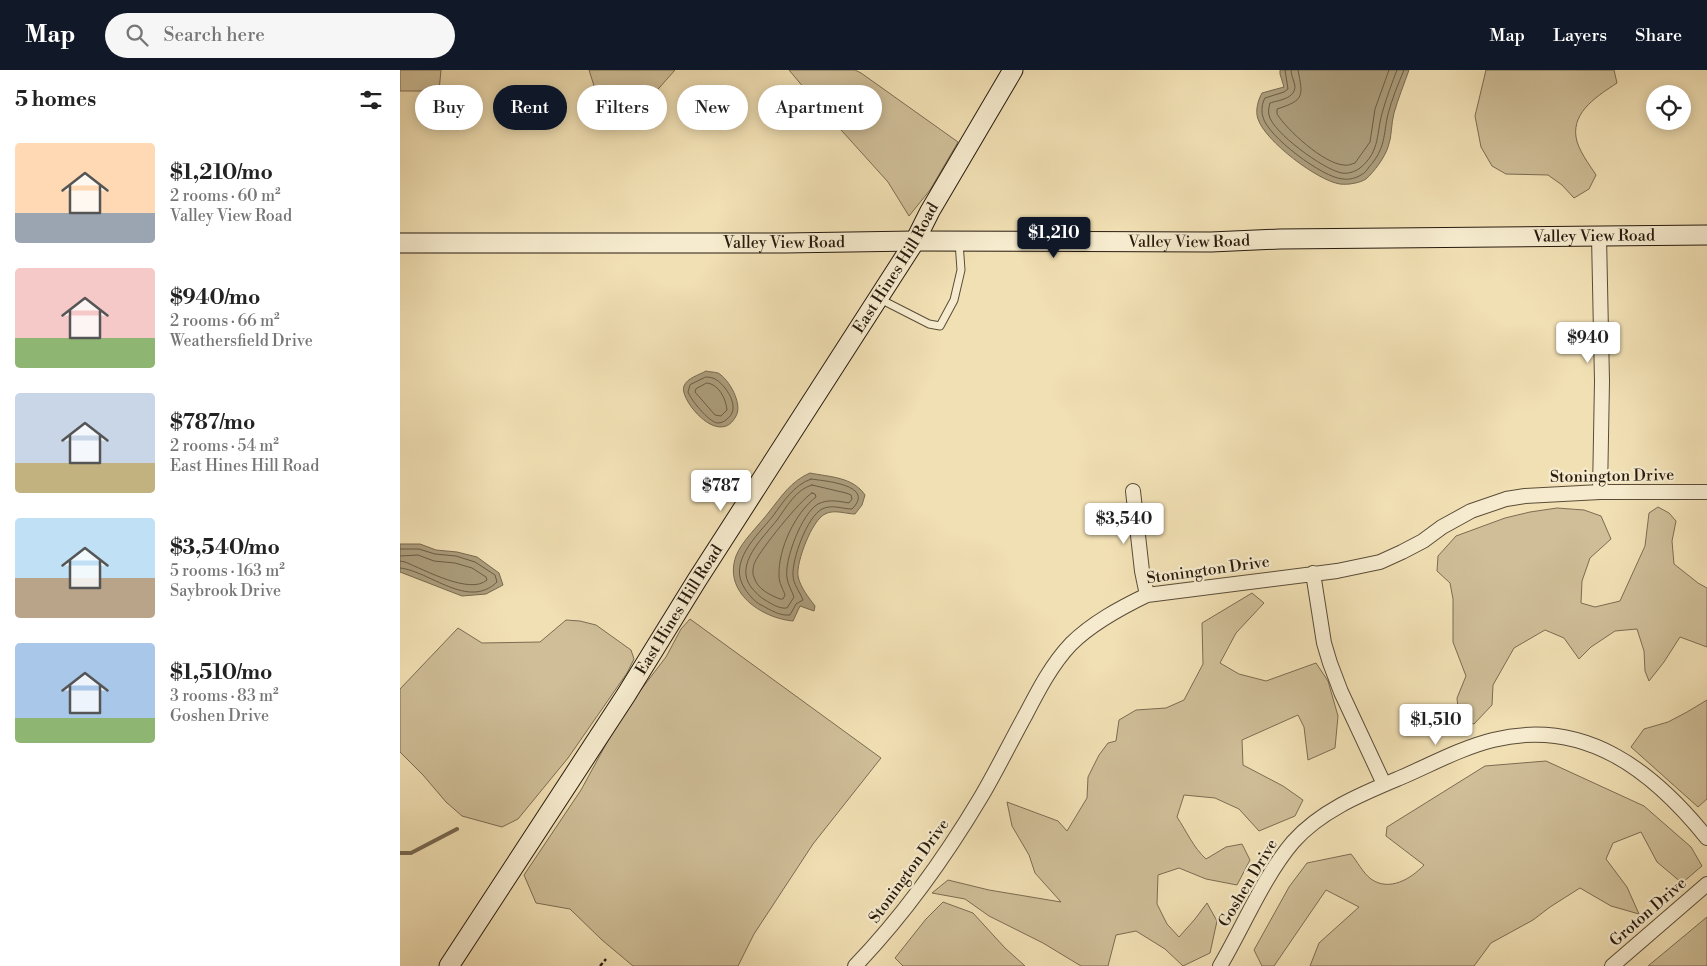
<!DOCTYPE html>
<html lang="en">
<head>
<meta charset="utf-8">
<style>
  :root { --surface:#fff; --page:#f6f6f6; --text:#222; --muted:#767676; --accent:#111827 }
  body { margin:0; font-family:"Libre Bodoni",serif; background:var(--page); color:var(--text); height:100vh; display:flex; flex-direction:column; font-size:19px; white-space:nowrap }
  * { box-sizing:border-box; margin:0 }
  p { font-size:16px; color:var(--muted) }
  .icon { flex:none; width:28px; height:28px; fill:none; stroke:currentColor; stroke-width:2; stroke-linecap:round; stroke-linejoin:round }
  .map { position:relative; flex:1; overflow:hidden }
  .details { display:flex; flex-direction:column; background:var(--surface); width:400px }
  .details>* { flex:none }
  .banner { position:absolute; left:15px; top:15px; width:475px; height:45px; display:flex; gap:10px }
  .tools { position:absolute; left:1246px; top:15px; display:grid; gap:10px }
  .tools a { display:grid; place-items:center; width:45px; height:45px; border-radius:50%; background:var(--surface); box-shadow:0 2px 12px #0003; font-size:25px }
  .price { position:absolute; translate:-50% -42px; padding:0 11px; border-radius:5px; background:#fff; color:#222; font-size:16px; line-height:32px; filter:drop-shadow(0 1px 2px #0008) }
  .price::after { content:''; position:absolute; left:50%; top:30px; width:15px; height:11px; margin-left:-8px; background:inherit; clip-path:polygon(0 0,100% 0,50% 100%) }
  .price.active { background:var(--accent); color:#fff }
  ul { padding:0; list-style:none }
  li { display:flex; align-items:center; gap:15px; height:125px; padding:0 15px }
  li span { display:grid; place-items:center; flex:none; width:140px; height:100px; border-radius:5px; color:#555 }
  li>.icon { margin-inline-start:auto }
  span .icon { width:60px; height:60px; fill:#fffc; stroke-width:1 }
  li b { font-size:21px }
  h2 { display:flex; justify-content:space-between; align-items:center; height:60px; padding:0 15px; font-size:21px }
  .chip { padding:0 18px; border-radius:22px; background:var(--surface); box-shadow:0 2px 12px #0003; font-size:18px; line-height:45px }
  .chip.active { background:var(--accent); color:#fff }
  header { display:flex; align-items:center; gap:30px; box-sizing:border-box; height:70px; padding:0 25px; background:var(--accent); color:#fff }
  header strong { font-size:24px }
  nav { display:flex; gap:28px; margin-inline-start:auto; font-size:18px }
  .search { width:350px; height:45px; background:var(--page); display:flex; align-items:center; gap:12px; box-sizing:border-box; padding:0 18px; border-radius:28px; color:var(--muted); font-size:19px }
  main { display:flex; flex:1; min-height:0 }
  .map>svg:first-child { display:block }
  .green { fill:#cfbe98; stroke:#7b6c53 }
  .water { fill:#ac9d7c; stroke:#776950 }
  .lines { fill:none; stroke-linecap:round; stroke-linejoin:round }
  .shore { stroke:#6a5c45; stroke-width:1 }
  .stream { stroke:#776950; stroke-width:4 }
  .lane-casing { stroke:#5a4c38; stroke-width:9 }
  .street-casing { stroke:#5a4c38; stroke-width:16 }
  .secondary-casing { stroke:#271a0e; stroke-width:21 }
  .path { stroke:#271a0e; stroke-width:2.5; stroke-dasharray:4 2.5; stroke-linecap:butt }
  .lane { stroke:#f6ebce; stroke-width:7 }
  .street { stroke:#f6ebce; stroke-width:14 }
  .secondary { stroke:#f6ebce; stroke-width:19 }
  .labels { text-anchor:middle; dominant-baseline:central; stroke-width:4.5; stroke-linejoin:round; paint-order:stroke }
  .street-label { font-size:16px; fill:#271a0e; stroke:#f6ebce }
</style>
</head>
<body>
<header>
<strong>Map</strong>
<div class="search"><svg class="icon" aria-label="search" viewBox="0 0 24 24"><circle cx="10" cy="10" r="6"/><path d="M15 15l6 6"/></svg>Search here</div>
<nav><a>Map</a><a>Layers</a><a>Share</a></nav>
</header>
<main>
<section class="details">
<h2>5 homes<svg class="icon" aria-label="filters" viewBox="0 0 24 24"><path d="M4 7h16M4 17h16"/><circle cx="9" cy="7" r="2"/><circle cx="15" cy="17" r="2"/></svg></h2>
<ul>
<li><span style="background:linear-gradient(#ffd9b3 70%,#9aa5b1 0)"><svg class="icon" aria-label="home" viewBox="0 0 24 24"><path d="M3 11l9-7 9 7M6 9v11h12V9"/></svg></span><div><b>$1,210/mo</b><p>2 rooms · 60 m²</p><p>Valley View Road</p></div></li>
<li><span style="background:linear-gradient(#f6c9c9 70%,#8fb573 0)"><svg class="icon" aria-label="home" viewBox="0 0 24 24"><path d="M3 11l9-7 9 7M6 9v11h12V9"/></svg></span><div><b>$940/mo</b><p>2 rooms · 66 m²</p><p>Weathersfield Drive</p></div></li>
<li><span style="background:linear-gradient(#c9d6e8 70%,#c2b280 0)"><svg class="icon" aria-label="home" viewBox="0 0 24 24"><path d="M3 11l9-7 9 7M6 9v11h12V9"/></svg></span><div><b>$787/mo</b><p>2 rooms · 54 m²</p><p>East Hines Hill Road</p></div></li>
<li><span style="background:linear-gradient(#bfe0f5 60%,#b9a48a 0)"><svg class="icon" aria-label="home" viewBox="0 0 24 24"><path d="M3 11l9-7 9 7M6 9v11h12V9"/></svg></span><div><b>$3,540/mo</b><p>5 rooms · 163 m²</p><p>Saybrook Drive</p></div></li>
<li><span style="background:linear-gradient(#a9c7e8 75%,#8fb573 0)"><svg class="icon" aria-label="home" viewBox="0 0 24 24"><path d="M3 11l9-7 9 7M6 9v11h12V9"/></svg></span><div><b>$1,510/mo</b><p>3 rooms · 83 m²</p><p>Goshen Drive</p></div></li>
</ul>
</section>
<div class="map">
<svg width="1307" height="896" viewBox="0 0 1307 896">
  <rect width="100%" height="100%" fill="#f1e0b4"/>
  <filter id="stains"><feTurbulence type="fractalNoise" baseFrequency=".004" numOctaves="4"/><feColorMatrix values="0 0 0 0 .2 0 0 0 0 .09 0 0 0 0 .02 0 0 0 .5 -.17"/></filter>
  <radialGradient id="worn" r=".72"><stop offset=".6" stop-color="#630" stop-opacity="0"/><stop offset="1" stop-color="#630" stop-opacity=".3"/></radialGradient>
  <path class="green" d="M 0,0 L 41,0 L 39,21 L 0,21 Z
    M 189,0 L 275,0 L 244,35 L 195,19 Z
    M 389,0 L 455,0 L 461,3 L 558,72 L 530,120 L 509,146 L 488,112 L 415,31 Z
    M 1086,0 L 1214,0 L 1217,13 C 1199,25 1172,41 1176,67 C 1178,80 1189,94 1196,105 L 1189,119 L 1174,128 L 1162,115 L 1148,105 L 1106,104 L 1092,96 L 1081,77 L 1075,46 Z
    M 1258,437 L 1269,443 L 1276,451 L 1272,471 L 1274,494 L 1298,513 L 1307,518 L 1307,577 L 1280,567 L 1264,592 L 1249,611 L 1245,601 L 1244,581 L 1237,559 L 1215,561 L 1191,577 L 1179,589 L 1164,568 L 1145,560 L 1114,578 L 1093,615 L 1092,635 L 1074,654 L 1059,650 L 1057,628 L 1066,606 L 1053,572 L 1053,529 L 1050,513 L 1037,501 L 1038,486 L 1056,466 L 1105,448 L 1130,442 L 1157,438 L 1184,440 L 1201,446 L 1211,469 L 1190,488 L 1182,511 L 1181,533 L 1195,537 L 1220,531 L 1245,476 L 1249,443 Z
    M 852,523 L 864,533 L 836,563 L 820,593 L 839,604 L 866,611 L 916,593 L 928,611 L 938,646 L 935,678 L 908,690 L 904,657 L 898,645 L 842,670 L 843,695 L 883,716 L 903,730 L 895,746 L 859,761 L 839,739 L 815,728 L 784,725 L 777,747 C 787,762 793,777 806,789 L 826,777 L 842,774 L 850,790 L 837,815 L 806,809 L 779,798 L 758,805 L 757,834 L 767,854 L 779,867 L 795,849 L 807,833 L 817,851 L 810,883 L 783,896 L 765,879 L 736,861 L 716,865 L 708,896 L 681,896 L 643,873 L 589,846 L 565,829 L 532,823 L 548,810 L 589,820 L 661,832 L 635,803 L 629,785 L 612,756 L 607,732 L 658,751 L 667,761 L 687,728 L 688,707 L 699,685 L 708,673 L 716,671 L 719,650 L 736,640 L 766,638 L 784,630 L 803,594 L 802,553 Z
    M 290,549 L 481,688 L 413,774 L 354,864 L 338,896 L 233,896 L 202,870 L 170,839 L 136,833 L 124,805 L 181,720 L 223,643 L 266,587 L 281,559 Z
    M 166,550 L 180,551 L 196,555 L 231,580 L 234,589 L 227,603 L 168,688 L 118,749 L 102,757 L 62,746 L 46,732 L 23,705 L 0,682 L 0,619 L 58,558 L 82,573 L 140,572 Z
    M 1307,630 L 1307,729 L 1298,737 L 1231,677 L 1244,659 L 1268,652 L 1287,642 Z
    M 1146,691 L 1244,736 L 1291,777 L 1302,796 L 1282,813 L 1257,792 L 1241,762 L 1213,773 L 1206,789 L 1227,817 L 1239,844 L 1211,836 L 1180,818 L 1150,837 L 1133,850 L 1091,873 L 1074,896 L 910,896 L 919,873 L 959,837 L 926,820 L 874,896 L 862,896 L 854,880 L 889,817 L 907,793 L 951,784 C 957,791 963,803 971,809 C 989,822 1011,809 1024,795 L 986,766 L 987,757 L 1085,696 Z
    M 543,832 L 573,843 L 605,878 L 625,896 L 503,896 L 495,888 L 526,849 Z
    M 1307,847 L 1307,896 L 1248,896 Z"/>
  <path class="water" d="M 880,0 L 1009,0 C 1004,14 998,29 994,43 C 991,54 992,67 988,77 C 985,87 974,102 966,109 C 960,113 948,115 940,114 C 918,111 865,71 858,49 C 855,41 858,30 862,23 L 884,17 L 880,4 Z
    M 306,301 C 309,302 315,302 318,303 C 329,309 343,334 336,346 C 319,379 278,328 284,316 C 287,308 299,305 306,301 Z
    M 410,403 C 430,407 453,407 465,425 L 462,435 L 455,444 C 446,444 434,439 425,444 C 412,450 396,492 398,506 C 400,517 409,528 415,536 L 414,541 L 400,536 L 393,551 C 361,548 323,522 336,486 C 341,472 360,454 369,442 C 381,427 391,411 410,403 Z
    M 0,474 L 20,474 L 36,480 L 57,482 L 77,487 L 99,503 L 103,515 L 86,524 L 62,526 L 0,502 Z"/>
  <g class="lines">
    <path class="shore" d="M 885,0 L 888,19 L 884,22 L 865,28 C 862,33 861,41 863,47 C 867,66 923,108 943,109 C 949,110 956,108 961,105 C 965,103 967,100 969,97 C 986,78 983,66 988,44 C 992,29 998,14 1004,0
      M 891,0 C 891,5 894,11 895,16 C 895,29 879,30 870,33 C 869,37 868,41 869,45 C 872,62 924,100 942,103 C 947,104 955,102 960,98 C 981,81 976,62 983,40 C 987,26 992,13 997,0
      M 898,0 C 903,26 905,30 877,39 L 877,44 C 887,60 924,94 944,95 C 948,96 951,94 955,93 L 970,72 L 975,39 L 989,0
      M 306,307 C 315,307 319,311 325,318 C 332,327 338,341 327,349 C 324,352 321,353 317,353 C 308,351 291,330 288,322 L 290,315 Z
      M 307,313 C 319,314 326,329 327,340 L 321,346 L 315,345 L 295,322 L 296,319 Z
      M 411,409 C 425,411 476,415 452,439 C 442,439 432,434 422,439 C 407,447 392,489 393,505 C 393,514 400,522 403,530 L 396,534 L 390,545 C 379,546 371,540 361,535 C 355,532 349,525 345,519 C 327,492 357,466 373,446 C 383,432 394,415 411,409 Z
      M 412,415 L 446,423 L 451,425 L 452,429 L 449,433 C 438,431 428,429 418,434 C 402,443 384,490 387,508 C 388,515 392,521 394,527 L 387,538 C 379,539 372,534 365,530 C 360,527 355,522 351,517 C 334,494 363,468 377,450 C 386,438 396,419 412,415 Z
      M 412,423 L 415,424 L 416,427 C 395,443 378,479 379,506 C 379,513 383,519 385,525 L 383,529 L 380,529 C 370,525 357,519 354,507 C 352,504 353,496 355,492 C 360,480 401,429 412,423 Z
      M 0,479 L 19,479 L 35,484 L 56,486 L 75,492 L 95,505 L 97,512 C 68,540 30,501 0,498
      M 0,486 L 18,485 L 34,491 L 55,493 L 72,498 L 86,507 L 87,510 C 70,525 25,500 5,492 L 0,491"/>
    <path class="stream" d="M 0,783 L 11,783 L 57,759"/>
    <defs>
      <path id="lane" d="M 478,228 L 529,254 L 540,256 L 554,230 L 561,200 L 559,172"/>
      <path id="street" d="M 1199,166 L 1202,311 L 1200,422
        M 733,421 L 742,501 L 747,525
        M 913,503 L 924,573 L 930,593 L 941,622 L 984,714
        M 455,896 C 505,844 544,789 581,727 C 597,700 611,671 626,644 C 639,619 652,594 671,574 C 692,553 720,538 747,525 L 937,501 L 980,492 L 1002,482 L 1023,471 L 1042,457 L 1071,441 L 1106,429 L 1125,426 L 1200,422 L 1307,422
        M 820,896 C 843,857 864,806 893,772 C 921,740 964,723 1002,707 C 1032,694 1061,678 1093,670 C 1185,647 1253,701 1307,768
        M 1212,896 L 1307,814"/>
      <g id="secondary">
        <path id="s1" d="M 0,173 L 385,173 L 515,171 L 811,172 L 880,169 L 1307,165"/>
        <path id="s2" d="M 49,896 L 226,625 L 297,510 L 515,171 L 530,141 L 613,0"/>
      </g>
    </defs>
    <use href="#lane" class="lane-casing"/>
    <use href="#street" class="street-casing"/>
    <use href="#secondary" class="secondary-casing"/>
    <path class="path" d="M 200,896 L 206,889"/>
    <use href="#lane" class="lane"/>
    <use href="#street" class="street"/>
    <use href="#secondary" class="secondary"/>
  </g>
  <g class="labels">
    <g class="street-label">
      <text stroke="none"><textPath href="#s1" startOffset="1194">Valley View Road</textPath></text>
      <text stroke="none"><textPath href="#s1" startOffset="789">Valley View Road</textPath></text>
      <text stroke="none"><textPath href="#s1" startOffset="384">Valley View Road</textPath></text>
      <text stroke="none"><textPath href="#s2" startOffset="829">East Hines Hill Road</textPath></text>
      <text transform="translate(1212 406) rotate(-1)">Stonington Drive</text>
      <text transform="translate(808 500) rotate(-8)">Stonington Drive</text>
      <text stroke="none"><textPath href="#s2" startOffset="424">East Hines Hill Road</textPath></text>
      <text transform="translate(509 801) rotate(-54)">Stonington Drive</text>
      <text transform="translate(848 813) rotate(-59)">Goshen Drive</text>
      <text transform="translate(1248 842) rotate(-41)">Groton Drive</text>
    </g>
  </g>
  <rect width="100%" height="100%" filter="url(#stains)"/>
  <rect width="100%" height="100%" fill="url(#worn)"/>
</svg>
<div class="tools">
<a><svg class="icon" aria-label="locate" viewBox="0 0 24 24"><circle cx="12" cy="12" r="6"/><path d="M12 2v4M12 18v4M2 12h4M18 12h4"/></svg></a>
</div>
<b class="price active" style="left:654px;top:189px">$1,210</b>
<b class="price" style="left:1188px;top:294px">$940</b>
<b class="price" style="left:321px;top:442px">$787</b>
<b class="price" style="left:724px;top:475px">$3,540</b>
<b class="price" style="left:1036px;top:676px">$1,510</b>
<div class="banner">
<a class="chip">Buy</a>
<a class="chip active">Rent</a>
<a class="chip">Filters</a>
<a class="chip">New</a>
<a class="chip">Apartment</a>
</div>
</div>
</main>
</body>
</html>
